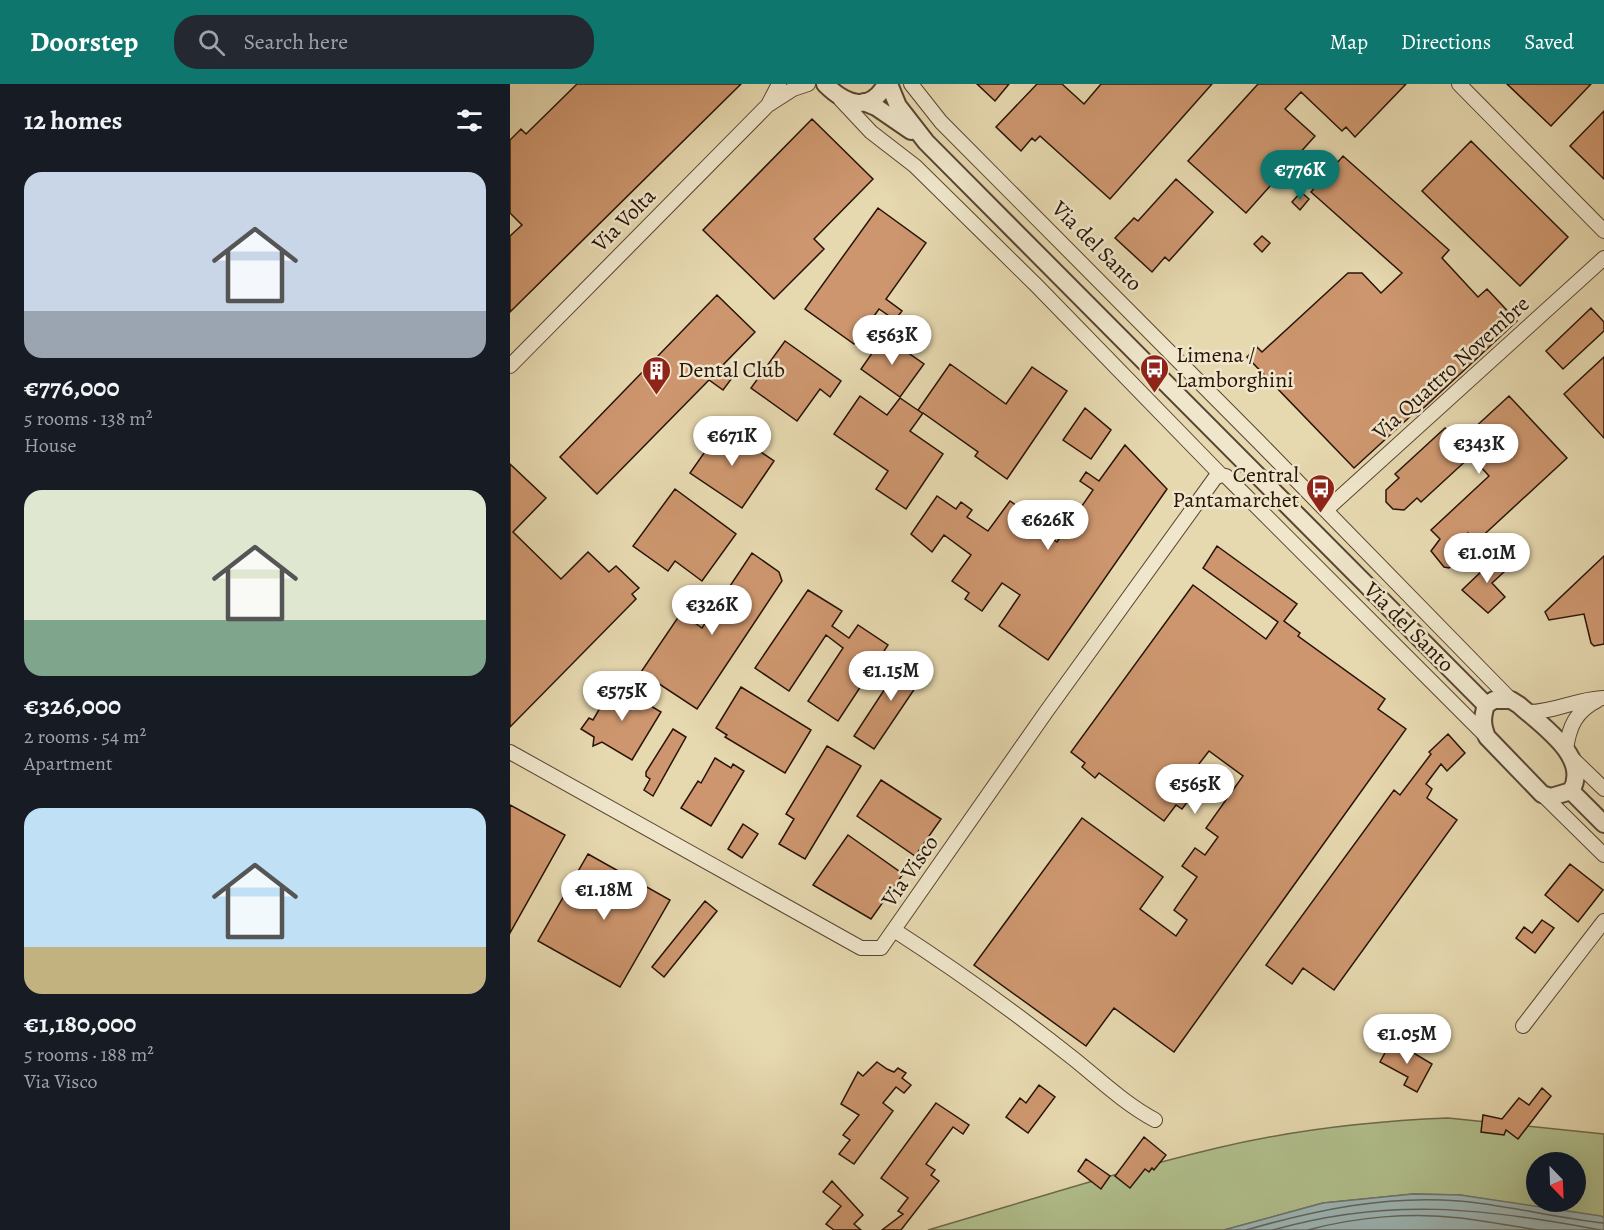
<!DOCTYPE html>
<html lang="en">
<head>
<meta charset="utf-8">
<style>
  :root { --surface:#171b24; --page:#242831; --text:#f1f3f6; --muted:#9ea1a6; --accent:#0f766e }
  body { margin:0; font-family:Alegreya,serif; background:var(--page); color:var(--text); height:100vh; display:flex; flex-direction:column; font-size:22px; white-space:nowrap }
  * { box-sizing:border-box; margin:0 }
  p { font-size:20px; color:var(--muted) }
  .icon { flex:none; width:33px; height:33px; fill:none; stroke:currentColor; stroke-width:2; stroke-linecap:round; stroke-linejoin:round }
  .map { position:relative; flex:1; overflow:hidden }
  .side { display:flex; flex-direction:column; background:var(--surface); width:510px }
  .side>* { flex:none }
  .needle { width:39px; rotate:157deg }
  .fabs { position:absolute; left:1016px; top:1068px; display:grid; gap:12px }
  .fabs a { display:grid; place-items:center; width:60px; height:60px; border-radius:50%; background:var(--surface); box-shadow:0 6px 24px #0002; font-size:30px }
  .price { position:absolute; translate:-50% -51px; padding:0 14px; border-radius:21px; background:#fff; color:#222; font-size:20px; line-height:39px; filter:drop-shadow(0 2px 3px #0008) }
  .price::after { content:''; position:absolute; left:50%; top:36px; width:18px; height:14px; margin-left:-9px; background:inherit; clip-path:polygon(0 0,100% 0,50% 100%) }
  .price.selected { background:var(--accent); color:#fff }
  ul { padding:0; list-style:none }
  li { display:grid; align-content:center; gap:12px; height:318px; padding:0 24px }
  li span { display:grid; place-items:center; height:186px; border-radius:18px; color:#555 }
  li>.icon { margin-inline-start:auto }
  span .icon { width:108px; height:108px; fill:#fffc; stroke-width:1 }
  li b { font-size:26px }
  h2 { display:flex; justify-content:space-between; align-items:center; height:72px; padding:0 24px; font-size:26px }
  header { display:flex; align-items:center; gap:36px; box-sizing:border-box; height:84px; padding:0 30px; background:var(--accent); color:#fff }
  header strong { font-size:28px }
  nav { display:flex; gap:33px; margin-inline-start:auto; font-size:21px }
  .search { width:420px; height:54px; background:var(--page); display:flex; align-items:center; gap:15px; box-sizing:border-box; padding:0 21px; border-radius:24px; color:var(--muted); font-size:22px }
  main { display:flex; flex:1; min-height:0 }
  .map>svg:first-child { display:block }
  .green { fill:#b1c08e; stroke:#6c6a4b; stroke-width:1.5; fill-rule:evenodd }
  .water { fill:#9cb7b7; stroke:#6e7571; stroke-width:1.5 }
  .lines { fill:none; stroke-linecap:round; stroke-linejoin:round }
  .shore { stroke:#626560; stroke-width:1.5 }
  .building { fill:#cd966e; stroke:#281308; stroke-width:1.5 }
  .minor-casing { stroke:#584432; stroke-width:16 }
  .tertiary-casing { stroke:#584432; stroke-width:20 }
  .minor { stroke:#efe6cb; stroke-width:14 }
  .tertiary { stroke:#efe6cb; stroke-width:16 }
  .labels { text-anchor:middle; dominant-baseline:central; stroke-width:5; stroke-linejoin:round; paint-order:stroke }
  .street-label { font-size:22px; fill:#281308; stroke:#efe6cb }
  .poi-label { font-size:22px; fill:#281308; stroke:#efe6cb; text-anchor:start }
</style>
</head>
<body>
<header>
<strong>Doorstep</strong>
<div class="search"><svg class="icon" aria-label="search" viewBox="0 0 24 24"><circle cx="10" cy="10" r="6"/><path d="M15 15l6 6"/></svg>Search here</div>
<nav><a>Map</a><a>Directions</a><a>Saved</a></nav>
</header>
<main>
<section class="side">
<h2>12 homes<svg class="icon" aria-label="filters" viewBox="0 0 24 24"><path d="M4 7h16M4 17h16"/><circle cx="9" cy="7" r="2"/><circle cx="15" cy="17" r="2"/></svg></h2>
<ul>
<li><span style="background:linear-gradient(#c9d6e8 75%,#9aa5b1 0)"><svg class="icon" aria-label="home" viewBox="0 0 24 24"><path d="M3 11l9-7 9 7M6 9v11h12V9"/></svg></span><div><b>€776,000</b><p>5 rooms · 138 m²</p><p>House</p></div></li>
<li><span style="background:linear-gradient(#dfe7d0 70%,#7fa58c 0)"><svg class="icon" aria-label="home" viewBox="0 0 24 24"><path d="M3 11l9-7 9 7M6 9v11h12V9"/></svg></span><div><b>€326,000</b><p>2 rooms · 54 m²</p><p>Apartment</p></div></li>
<li><span style="background:linear-gradient(#bfe0f5 75%,#c2b280 0)"><svg class="icon" aria-label="home" viewBox="0 0 24 24"><path d="M3 11l9-7 9 7M6 9v11h12V9"/></svg></span><div><b>€1,180,000</b><p>5 rooms · 188 m²</p><p>Via Visco</p></div></li>
</ul>
</section>
<div class="map">
<svg width="1094" height="1146" viewBox="0 0 1094 1146">
  <rect width="100%" height="100%" fill="#e6d8af"/>
  <filter id="stains"><feTurbulence type="fractalNoise" baseFrequency=".00333" numOctaves="4"/><feColorMatrix values="0 0 0 0 .2 0 0 0 0 .09 0 0 0 0 .02 0 0 0 .5 -.17"/></filter>
  <radialGradient id="worn" r=".72"><stop offset=".6" stop-color="#630" stop-opacity="0"/><stop offset="1" stop-color="#630" stop-opacity=".3"/></radialGradient>
  <path class="green" d="M 938,1034 L 1094,1050 L 1094,1134 L 950,1111 L 904,1110 L 813,1119 L 714,1146 L 418,1146 C 514,1118 610,1087 707,1064 C 783,1046 861,1037 938,1034 ZM 1026,1078 L 1065,1078 L 1065,1118 L 1026,1118 Z"/>
  <path class="water" d="M 903,1110 L 950,1111 L 1091,1132 L 1094,1134 L 1094,1146 L 714,1146 L 813,1119 Z"/>
  <g class="lines">
    <path class="shore" d="M 736,1146 C 806,1126 876,1111 949,1117 C 997,1121 1046,1134 1094,1139
      M 763,1146 C 878,1113 974,1124 1090,1146
      M 798,1146 C 845,1133 902,1128 950,1134 C 976,1137 1002,1142 1028,1146"/>
  </g>
  <path class="building" d="M 67,0 L 231,0 L 0,228 L 0,152 L 12,141 L 0,129 L 0,56 L 11,45 L 16,50 Z
    M 467,0 L 499,0 L 485,17 Z
    M 527,0 L 552,0 L 574,20 L 591,0 L 702,0 L 600,115 L 530,52 L 525,57 L 522,54 L 511,67 L 486,43 Z
    M 748,0 L 896,0 L 845,53 L 836,43 L 832,47 L 791,8 L 775,25 L 805,52 L 736,129 L 678,77 Z
    M 997,0 L 1081,0 L 1041,42 Z
    M 1094,27 L 1094,95 L 1060,62 Z
    M 302,35 L 363,95 L 304,155 L 314,165 L 264,215 L 193,146 Z
    M 961,57 L 1058,153 L 1010,202 L 912,107 Z
    M 821,72 L 828,78 L 833,72 L 939,166 L 932,174 L 968,213 L 977,205 L 1007,237 L 906,331 L 904,329 L 844,384 L 737,273 L 747,263 L 752,268 L 838,189 L 852,189 L 871,209 L 892,189 L 801,108 L 817,90 L 811,84 Z
    M 666,95 L 703,128 L 659,177 L 655,173 L 642,188 L 605,154 L 624,134 L 628,137 Z
    M 791,108 L 799,115 L 790,126 L 782,118 Z
    M 368,124 L 416,159 L 376,215 L 392,227 L 385,236 L 369,225 L 344,260 L 295,225 Z
    M 752,152 L 760,159 L 752,168 L 744,160 Z
    M 207,211 L 245,248 L 213,281 L 225,290 L 213,306 L 199,296 L 87,410 L 50,373 Z
    M 1081,224 L 1094,238 L 1094,247 L 1053,285 L 1036,267 Z
    M 374,252 L 414,280 L 390,313 L 351,285 Z
    M 275,257 L 331,297 L 320,313 L 310,305 L 287,337 L 241,304 Z
    M 1094,273 L 1094,354 L 1054,310 Z
    M 440,280 L 496,320 L 522,283 L 557,307 L 497,395 L 465,372 L 468,368 L 413,329 L 400,347 L 433,370 L 396,425 L 366,405 L 378,387 L 324,350 L 350,312 L 377,331 L 390,314 L 412,329 L 408,326 Z
    M 999,312 L 1057,374 L 966,458 L 958,449 L 953,470 L 939,484 L 934,483 L 921,467 L 930,455 L 921,446 L 979,392 L 961,372 L 911,418 L 907,414 L 894,426 L 883,425 L 876,418 L 876,406 L 889,394 L 885,390 L 935,344 L 949,358 Z
    M 575,324 L 601,346 L 581,375 L 553,356 Z
    M 213,342 L 264,377 L 232,424 L 180,389 Z
    M 615,361 L 657,405 L 538,576 L 489,542 L 510,511 L 492,499 L 472,527 L 455,515 L 459,509 L 442,497 L 461,471 L 434,451 L 422,468 L 401,450 L 427,412 L 446,425 L 451,418 L 462,426 L 457,433 L 478,447 L 500,417 L 533,440 L 529,445 L 547,458 L 583,406 L 570,397 L 576,388 L 589,397 Z
    M 0,380 L 36,414 L 3,448 L 51,495 L 78,468 L 99,488 L 106,482 L 129,504 L 122,510 L 126,515 L 0,643 Z
    M 165,405 L 226,450 L 192,497 L 165,477 L 158,487 L 123,462 Z
    M 707,462 L 787,520 L 774,537 L 790,549 L 788,552 L 875,615 L 868,625 L 896,645 L 664,968 L 604,924 L 576,962 L 464,881 L 572,734 L 653,793 L 630,825 L 666,852 L 677,836 L 664,826 L 687,793 L 672,782 L 685,764 L 695,771 L 708,753 L 696,744 L 733,692 L 699,667 L 682,689 L 693,697 L 672,725 L 666,721 L 654,737 L 589,689 L 585,694 L 572,683 L 575,679 L 561,668 L 683,501 L 756,555 L 768,538 L 693,484 Z
    M 987,467 L 996,476 L 989,482 L 994,488 L 982,499 L 995,513 L 978,529 L 952,506 L 976,483 L 973,480 Z
    M 242,469 L 269,488 L 272,497 L 187,625 L 131,588 L 171,529 L 192,544 Z
    M 1094,472 L 1094,560 L 1084,562 L 1081,559 L 1074,530 L 1039,536 L 1035,528 Z
    M 298,506 L 332,527 L 322,542 L 339,554 L 348,541 L 378,561 L 328,637 L 298,617 L 333,564 L 316,551 L 279,607 L 245,584 Z
    M 397,571 L 418,585 L 364,665 L 344,652 Z
    M 104,600 L 151,628 L 122,676 L 92,658 L 83,662 L 84,653 L 71,645 L 79,634 L 83,636 Z
    M 231,603 L 301,646 L 275,689 L 215,653 L 217,651 L 206,644 Z
    M 163,645 L 176,653 L 143,712 L 134,706 L 140,695 L 136,692 L 136,688 Z
    M 938,650 L 955,669 L 937,687 L 931,680 L 916,700 L 922,705 L 917,714 L 947,736 L 824,906 L 793,884 L 782,900 L 756,881 L 884,706 L 890,711 L 921,670 L 919,668 Z
    M 317,662 L 351,682 L 295,775 L 269,760 L 284,735 L 276,730 Z
    M 205,674 L 221,684 L 223,680 L 234,687 L 201,742 L 171,724 L 188,697 L 191,699 Z
    M 371,696 L 431,735 L 405,772 L 347,732 Z
    M 0,721 L 55,751 L 0,849 Z
    M 233,740 L 248,750 L 232,774 L 218,765 Z
    M 338,751 L 393,790 L 361,835 L 303,801 Z
    M 78,770 L 160,816 L 110,903 L 28,857 Z
    M 1060,780 L 1093,806 L 1068,838 L 1035,811 Z
    M 195,817 L 207,827 L 154,893 L 142,883 Z
    M 1032,836 L 1044,844 L 1025,869 L 1006,854 L 1014,843 L 1022,849 Z
    M 882,956 L 922,980 L 907,1008 L 894,1001 L 898,993 L 870,978 Z
    M 367,978 L 377,985 L 384,988 L 388,984 L 396,989 L 392,994 L 401,1001 L 394,1009 L 386,1003 L 373,1019 L 383,1027 L 344,1080 L 329,1070 L 340,1056 L 333,1051 L 349,1031 L 331,1020 L 348,988 L 353,992 Z
    M 529,1001 L 545,1013 L 518,1049 L 496,1033 L 510,1014 L 516,1019 Z
    M 1032,1004 L 1041,1012 L 1008,1055 L 996,1046 L 994,1051 L 971,1048 L 973,1031 L 992,1035 L 1009,1014 L 1019,1021 Z
    M 426,1019 L 459,1041 L 453,1050 L 443,1043 L 416,1080 L 425,1086 L 421,1091 L 429,1097 L 391,1146 L 372,1146 L 393,1130 L 388,1127 L 398,1114 L 371,1094 Z
    M 634,1053 L 656,1071 L 644,1086 L 642,1084 L 639,1088 L 635,1085 L 620,1104 L 605,1092 Z
    M 576,1075 L 600,1092 L 591,1105 L 568,1087 Z
    M 322,1097 L 353,1131 L 344,1140 L 351,1146 L 324,1146 L 316,1140 L 331,1122 L 313,1108 Z"/>
  <g class="lines">
    <defs>
      <path id="minor" d="M 401,0 L 431,38 L 748,357 L 1001,616
        M 949,0 L 1094,147
        M 331,16 L 361,48 L 405,82 L 527,202 L 711,391 L 716,392 L 977,653
        M 258,21 L 269,0
        M 0,282 L 258,21 L 283,5 L 298,0
        M 816,426 L 1094,174
        M 1017,628 C 1042,629 1066,615 1093,614
        M 1056,666 C 1059,642 1066,627 1088,616
        M 0,668 L 351,864 L 371,864 L 536,628 L 687,419 L 705,394 L 711,391
        M 1064,676 L 1094,705
        M 1032,710 L 1094,771
        M 384,846 C 446,886 506,929 564,975 C 590,996 615,1020 645,1036
        M 1013,942 L 1094,837"/>
      <path id="tertiary" d="M 315,0 C 334,19 359,31 376,0
        M 379,0 L 388,22 L 416,58 L 976,621
        M 354,18 L 366,23 L 401,47
        M 984,616 L 1001,616 L 1009,621 C 1031,641 1081,674 1061,707 L 1041,713 L 1032,710 L 977,653 C 972,641 972,634 976,621 Z
        M 1061,707 L 1094,740"/>
    </defs>
    <use href="#minor" class="minor-casing"/>
    <use href="#tertiary" class="tertiary-casing"/>
    <use href="#minor" class="minor"/>
    <use href="#tertiary" class="tertiary"/>
  </g>
  <defs>
    <symbol id="bus-pin" viewBox="-11 -11 22 30"><path d="M0 17L-7.5 6A9.5 9.5 0 1 1 7.5 6Z" fill="#8f2418" stroke="#efe6cb"/><path d="M-5-6H5V4H4V6H2V4H-2V6H-4V4H-5ZM-3.5-4V0h7V-4ZM-3.5 1.2v1.5H-2V1.2ZM2 1.2v1.5H3.5V1.2Z" fill="#fff"/></symbol>
    <symbol id="building-pin" viewBox="-11 -11 22 30"><path d="M0 17L-7.5 6A9.5 9.5 0 1 1 7.5 6Z" fill="#8f2418" stroke="#efe6cb"/><path d="M-4-6H4V6H1V3H-1V6H-4ZM-2.5-4.3h1.7v1.8h-1.7ZM.8-4.3h1.7v1.8H.8ZM-2.5-1h1.7V.8h-1.7ZM.8-1h1.7V.8H.8Z" fill="#fff"/></symbol>
  </defs>
  <g fill-rule="evenodd">
    <use href="#bus-pin" x="628" y="268" width="33" height="45"/>
    <use href="#building-pin" x="130" y="270" width="33" height="45"/>
    <use href="#bus-pin" x="794" y="388" width="33" height="45"/>
  </g>
  <g class="labels">
    <g class="street-label">
      <text transform="translate(114 136) rotate(-45)">Via Volta</text>
      <text transform="translate(587 162) rotate(45)">Via del Santo</text>
      <text transform="translate(941 284) rotate(-42)">Via Quattro Novembre</text>
      <text transform="translate(899 543) rotate(45)">Via del Santo</text>
      <text transform="translate(400 787) rotate(-55)">Via Visco</text>
    </g>
    <g class="poi-label">
      <text x="666" y="271">Limena /<tspan x="666" dy="25">Lamborghini</tspan></text>
      <text x="168" y="286">Dental Club</text>
      <text x="789" y="391" text-anchor="end">Central<tspan x="789" dy="25">Pantamarchet</tspan></text>
    </g>
  </g>
  <rect width="100%" height="100%" filter="url(#stains)"/>
  <rect width="100%" height="100%" fill="url(#worn)"/>
</svg>
<div class="fabs">
<a><svg class="needle" viewBox="-14 -14 28 28"><path d="M0-13l5 13h-10z" fill="#e53935"/><path d="M0 13l5-13h-10z" fill="#9ea1a6"/></svg></a>
</div>
<b class="price selected" style="left:790px;top:117px">€776K</b>
<b class="price" style="left:382px;top:282px">€563K</b>
<b class="price" style="left:222px;top:383px">€671K</b>
<b class="price" style="left:969px;top:391px">€343K</b>
<b class="price" style="left:538px;top:467px">€626K</b>
<b class="price" style="left:977px;top:500px">€1.01M</b>
<b class="price" style="left:202px;top:552px">€326K</b>
<b class="price" style="left:381px;top:618px">€1.15M</b>
<b class="price" style="left:112px;top:638px">€575K</b>
<b class="price" style="left:685px;top:731px">€565K</b>
<b class="price" style="left:94px;top:837px">€1.18M</b>
<b class="price" style="left:897px;top:981px">€1.05M</b>
</div>
</main>
</body>
</html>
